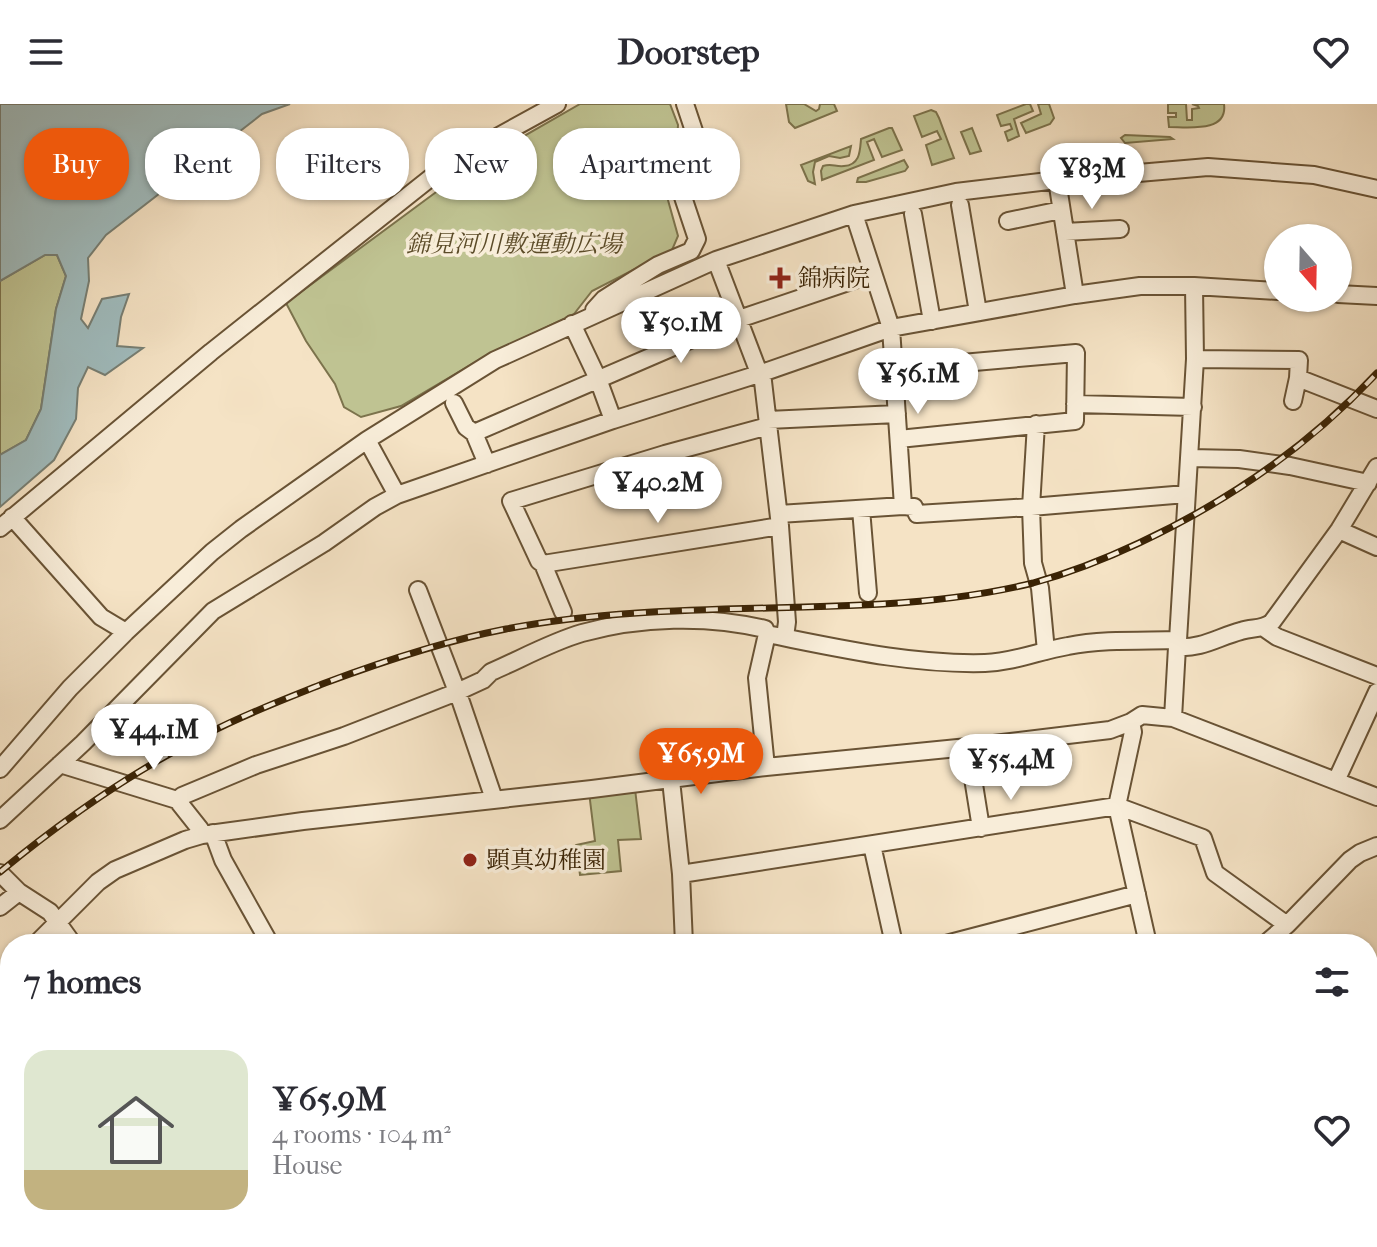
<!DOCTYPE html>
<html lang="en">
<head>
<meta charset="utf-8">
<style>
  :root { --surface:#fff; --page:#f7f7f7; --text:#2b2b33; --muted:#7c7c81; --accent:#ea580c }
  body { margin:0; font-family:"IM FELL French Canon","Noto Serif JP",serif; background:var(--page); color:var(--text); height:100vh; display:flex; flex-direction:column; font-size:30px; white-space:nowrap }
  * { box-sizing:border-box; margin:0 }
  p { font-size:26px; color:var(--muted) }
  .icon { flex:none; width:44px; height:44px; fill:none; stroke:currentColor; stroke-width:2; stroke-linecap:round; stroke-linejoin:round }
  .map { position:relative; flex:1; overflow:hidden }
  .side { position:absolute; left:0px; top:830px; width:1378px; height:314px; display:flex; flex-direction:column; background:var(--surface); border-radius:32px 32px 0 0; box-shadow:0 2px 6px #0004 }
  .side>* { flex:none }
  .top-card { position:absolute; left:24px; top:24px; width:800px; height:72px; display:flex; gap:16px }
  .needle { width:52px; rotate:160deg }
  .tools { position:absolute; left:1264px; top:120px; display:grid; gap:16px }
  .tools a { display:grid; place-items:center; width:88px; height:88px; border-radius:50%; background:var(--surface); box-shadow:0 2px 6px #0004; font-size:40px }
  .price { position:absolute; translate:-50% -68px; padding:0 18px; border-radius:28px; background:#fff; color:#222; font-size:26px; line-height:52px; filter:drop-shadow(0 2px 4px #0008) }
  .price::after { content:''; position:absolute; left:50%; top:48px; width:24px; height:18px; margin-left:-12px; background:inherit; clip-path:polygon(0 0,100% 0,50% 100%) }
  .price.current { background:var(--accent); color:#fff }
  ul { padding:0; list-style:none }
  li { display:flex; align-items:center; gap:24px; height:200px; padding:0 24px }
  li span { display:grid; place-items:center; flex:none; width:224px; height:160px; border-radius:24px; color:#555 }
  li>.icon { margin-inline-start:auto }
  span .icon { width:96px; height:96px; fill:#fffc; stroke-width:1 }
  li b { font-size:34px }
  h2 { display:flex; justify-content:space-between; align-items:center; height:96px; padding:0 24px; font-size:34px }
  .pill { padding:0 28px; border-radius:32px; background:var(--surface); box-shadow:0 2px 6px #0004; font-size:28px; line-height:72px }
  .pill.current { background:var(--accent); color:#fff }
  header { display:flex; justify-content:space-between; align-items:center; height:104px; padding:0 24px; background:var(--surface); font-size:36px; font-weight:700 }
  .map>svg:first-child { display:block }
  .green { fill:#bfc392; stroke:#7c734c; stroke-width:2 }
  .water { fill:#a0bcbe; stroke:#777f74; stroke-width:2 }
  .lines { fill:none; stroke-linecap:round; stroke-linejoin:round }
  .minor-casing { stroke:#695335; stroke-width:20 }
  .minor { stroke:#f8edd9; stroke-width:16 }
  .rail-casing { stroke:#3a2305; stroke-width:7 }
  .rail { stroke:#f8edd9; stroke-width:4; stroke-dasharray:12; stroke-linecap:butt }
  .poi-dot { fill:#8f2418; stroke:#f8edd9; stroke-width:3 }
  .labels { text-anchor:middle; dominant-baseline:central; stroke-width:7; stroke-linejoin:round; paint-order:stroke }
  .park-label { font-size:24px; font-style:italic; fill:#5b4b28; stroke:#f8edd9 }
  .poi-label { font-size:24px; fill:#3a2305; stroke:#f8edd9; text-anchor:start }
</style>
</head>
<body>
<header><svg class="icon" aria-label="menu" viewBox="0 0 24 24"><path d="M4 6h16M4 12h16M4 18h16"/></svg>Doorstep<svg class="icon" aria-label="heart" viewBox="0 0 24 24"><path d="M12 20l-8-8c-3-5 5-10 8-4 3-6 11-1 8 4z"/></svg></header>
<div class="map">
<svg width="1377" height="1143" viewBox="0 0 1377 1143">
  <rect width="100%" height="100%" fill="#f5e3c5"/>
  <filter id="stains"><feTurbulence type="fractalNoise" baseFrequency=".0025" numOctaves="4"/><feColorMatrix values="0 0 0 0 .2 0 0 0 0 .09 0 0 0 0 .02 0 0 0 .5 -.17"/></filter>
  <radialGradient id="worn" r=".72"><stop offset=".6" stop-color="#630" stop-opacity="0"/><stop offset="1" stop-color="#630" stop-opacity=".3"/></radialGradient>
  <path class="green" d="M 580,0 L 670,0 L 678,21 L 676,55 L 666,89 L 678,132 L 672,146 L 592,187 L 574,210 L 486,252 L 401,302 L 361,313 L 344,303 L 335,280 L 306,237 L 286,199 L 470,63 Z
    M 786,0 L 804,0 L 816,7 L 819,5 L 820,0 L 834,0 L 837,7 L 795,24 L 789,18 Z
    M 1026,0 L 1030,0 L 1033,7 L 1014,15 L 1019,32 L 1008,37 L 1005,28 L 1012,25 L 1010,20 L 1001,22 L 997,11 Z
    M 1038,0 L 1049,0 L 1054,14 L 1050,20 L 1026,29 L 1021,19 L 1041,10 Z
    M 1168,0 L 1186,0 L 1187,16 L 1192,16 L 1192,5 L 1199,4 L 1198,2 L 1192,0 L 1224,0 C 1228,29 1188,23 1169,23 L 1168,13 L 1176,13 L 1176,9 L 1168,9 Z
    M 931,6 L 936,8 L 939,14 L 954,54 L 932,61 L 926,41 L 941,35 L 937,27 L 922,33 L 914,12 Z
    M 889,24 L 892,24 L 902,46 L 882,53 L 874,35 L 867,38 L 874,56 L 822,76 L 821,67 L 823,62 C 832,59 835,63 844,62 C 860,61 860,47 861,35 Z
    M 972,24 L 981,47 L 970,50 L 961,28 Z
    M 1125,31 L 1170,33 L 1173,35 L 1125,39 L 1121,34 Z
    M 851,42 L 849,52 L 840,54 L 829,52 L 815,58 L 813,68 L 815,80 L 808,77 L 801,61 Z
    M 904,56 L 908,63 L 905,67 L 866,78 L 857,78 L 858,74 Z
    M 45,151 L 57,151 L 66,172 L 56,205 L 41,305 L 26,336 L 0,351 L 0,177 Z
    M 635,685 L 641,735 L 618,736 L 621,767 L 580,771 L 576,741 L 595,737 L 589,688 Z"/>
  <path class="water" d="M 0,0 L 290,0 L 262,10 L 106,131 L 88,154 L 89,177 L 81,215 L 88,224 L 102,195 L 129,190 L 121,213 L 117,242 L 143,244 L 105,271 L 88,263 L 78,284 L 76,315 L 54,356 L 0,403 L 0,351 L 26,336 L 41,305 L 56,205 L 66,172 L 57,151 L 45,151 L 0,177 Z"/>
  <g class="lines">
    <defs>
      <path id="minor" d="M 1057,76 L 1075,191
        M 960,101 L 978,208
        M 854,110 L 891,224 L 903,402
        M 913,110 L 932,217
        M 1008,117 L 1061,106
        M 1065,128 L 1120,125
        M 716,156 L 759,269
        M 1338,190 L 1377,192
        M 594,206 L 604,195 L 629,179 L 658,161 L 691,147 L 697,135 L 681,87 L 683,71 L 694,58 L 696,33 L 685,0
        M 572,220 L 598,275 L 613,316
        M 1195,255 L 1299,256 L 1298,274 L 1293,297
        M 894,265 L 1076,249 L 1075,317 L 899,335
        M 762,269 L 780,422 L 787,518 L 785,533
        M 1298,274 L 1377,305
        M 454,299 L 466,323 L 474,329
        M 1075,300 L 1193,303
        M 768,316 L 897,310
        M 1036,320 L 1031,403 L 1033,459 L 1040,484 L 1046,547
        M 367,336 L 397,391
        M 1190,354 L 1239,355 L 1290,362 L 1368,379
        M 487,360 L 474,329 L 736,216 L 872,170
        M 861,405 L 868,489
        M 779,410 L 903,402 L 914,403 L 917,410 L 1031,403 L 1186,390
        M 12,413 L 101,513 L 126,528
        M 0,424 L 211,248 L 448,60 L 557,0
        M 1339,426 L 1377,443
        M 543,460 L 780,422
        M 418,486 L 461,598 L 494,695
        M 563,508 L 543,460 L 539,457 L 511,397 L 665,350 L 768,322
        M 1264,524 L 1277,533 L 1377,572
        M 1178,536 L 1195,255 L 1194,182
        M 1173,614 L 1177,543
        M 1131,618 L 1133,628 L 1117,702 L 1148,840
        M 968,643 L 981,724
        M 60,660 L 177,696 L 200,725 L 202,731
        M 766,663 L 757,574 L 767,530
        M 0,665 L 70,584 L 126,528 L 212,448 L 241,425 L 367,336 L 495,256 L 716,156 L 854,110 L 956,88 L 1057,76 L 1208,63 L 1314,71 L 1377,85
        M 671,676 L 681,770 L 684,840
        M 1336,677 L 1377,588
        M 177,696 L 182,692 L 256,661 L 344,632 L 457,588 L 483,576 L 491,568 C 521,555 551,538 582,529 C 640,513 707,511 765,525 L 767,530 C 838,544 911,561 985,559 C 1014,558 1039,547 1068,542 C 1103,535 1142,537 1178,536 L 1177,543 C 1202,545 1218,533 1241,527 C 1253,523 1262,526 1272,518 L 1339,426 L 1377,363
        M 0,716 L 83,639 L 213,507 L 324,439 L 375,403 L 397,391 L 613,316 L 762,269 L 891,224 L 1075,191 L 1140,182 L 1194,182 L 1278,187
        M 213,729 L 223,756 L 270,840
        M 872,741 L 894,840
        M 0,769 L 19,788 L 50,808 L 73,840
        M 681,770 L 1117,702 L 1203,734 L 1215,769 L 1287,821
        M 0,803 L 19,788
        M 36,840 L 98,778 L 115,766 L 185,736 L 202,731 L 303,717 L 592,685 L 766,663 L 968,643 L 1110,626 L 1131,618 L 1142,611 L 1173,614 L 1377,693
        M 946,840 L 1137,790
        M 1265,840 L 1287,821 L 1350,756 L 1360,749 L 1377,742
        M 0,876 L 10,866
        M 0,1020 L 10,1017
        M 1368,1045 L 1377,1034
        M 1368,1123 L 1377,1117
        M 1229,1134 L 1240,1143
        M 504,1143 L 512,1134
        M 1252,1143 L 1263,1134
        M 1347,1143 L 1355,1134"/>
    </defs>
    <use href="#minor" class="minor-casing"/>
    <use href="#minor" class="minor"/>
    <defs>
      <path id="rail" d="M 0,768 C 63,716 133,667 207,630 C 245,610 285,595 325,579 C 384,557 444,537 506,525 C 630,501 758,507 883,500 C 933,497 984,491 1033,479 C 1069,469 1105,455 1139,439 C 1229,397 1309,342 1377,269"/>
    </defs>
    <use href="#rail" class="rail-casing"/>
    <use href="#rail" class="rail"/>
  </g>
  <g class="poi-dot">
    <path d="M776 162h8v8h8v8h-8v8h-8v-8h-8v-8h8z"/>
    <circle cx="470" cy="756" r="8"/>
  </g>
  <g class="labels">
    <g class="park-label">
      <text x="514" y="140">錦見河川敷運動広場</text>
    </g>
    <g class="poi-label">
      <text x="798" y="174">錦病院</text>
      <text x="486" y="756">顕真幼稚園</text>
    </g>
  </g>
  <rect width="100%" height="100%" filter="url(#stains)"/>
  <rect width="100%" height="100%" fill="url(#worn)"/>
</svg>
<div class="tools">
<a><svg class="needle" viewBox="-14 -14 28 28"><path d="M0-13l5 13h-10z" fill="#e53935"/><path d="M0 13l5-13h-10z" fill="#7c7c81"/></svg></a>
</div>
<b class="price" style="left:1092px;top:107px">¥83M</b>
<b class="price" style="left:681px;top:261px">¥50.1M</b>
<b class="price" style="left:918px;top:312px">¥56.1M</b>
<b class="price" style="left:658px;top:421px">¥40.2M</b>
<b class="price" style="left:154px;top:668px">¥44.1M</b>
<b class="price current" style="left:701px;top:692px">¥65.9M</b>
<b class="price" style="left:1011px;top:698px">¥55.4M</b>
<div class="top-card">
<a class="pill current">Buy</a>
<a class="pill">Rent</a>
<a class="pill">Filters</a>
<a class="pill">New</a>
<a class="pill">Apartment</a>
</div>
<section class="side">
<h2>7 homes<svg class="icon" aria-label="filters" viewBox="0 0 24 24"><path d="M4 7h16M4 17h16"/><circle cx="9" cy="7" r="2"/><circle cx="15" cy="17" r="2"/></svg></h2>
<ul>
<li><span style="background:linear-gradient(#dfe7d0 75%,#c2b280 0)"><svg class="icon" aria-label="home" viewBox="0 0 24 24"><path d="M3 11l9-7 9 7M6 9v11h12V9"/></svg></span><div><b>¥65.9M</b><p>4 rooms · 104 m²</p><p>House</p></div><svg class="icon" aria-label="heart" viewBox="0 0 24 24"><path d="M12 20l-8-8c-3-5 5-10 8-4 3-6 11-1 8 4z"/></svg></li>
</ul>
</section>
</div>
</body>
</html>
